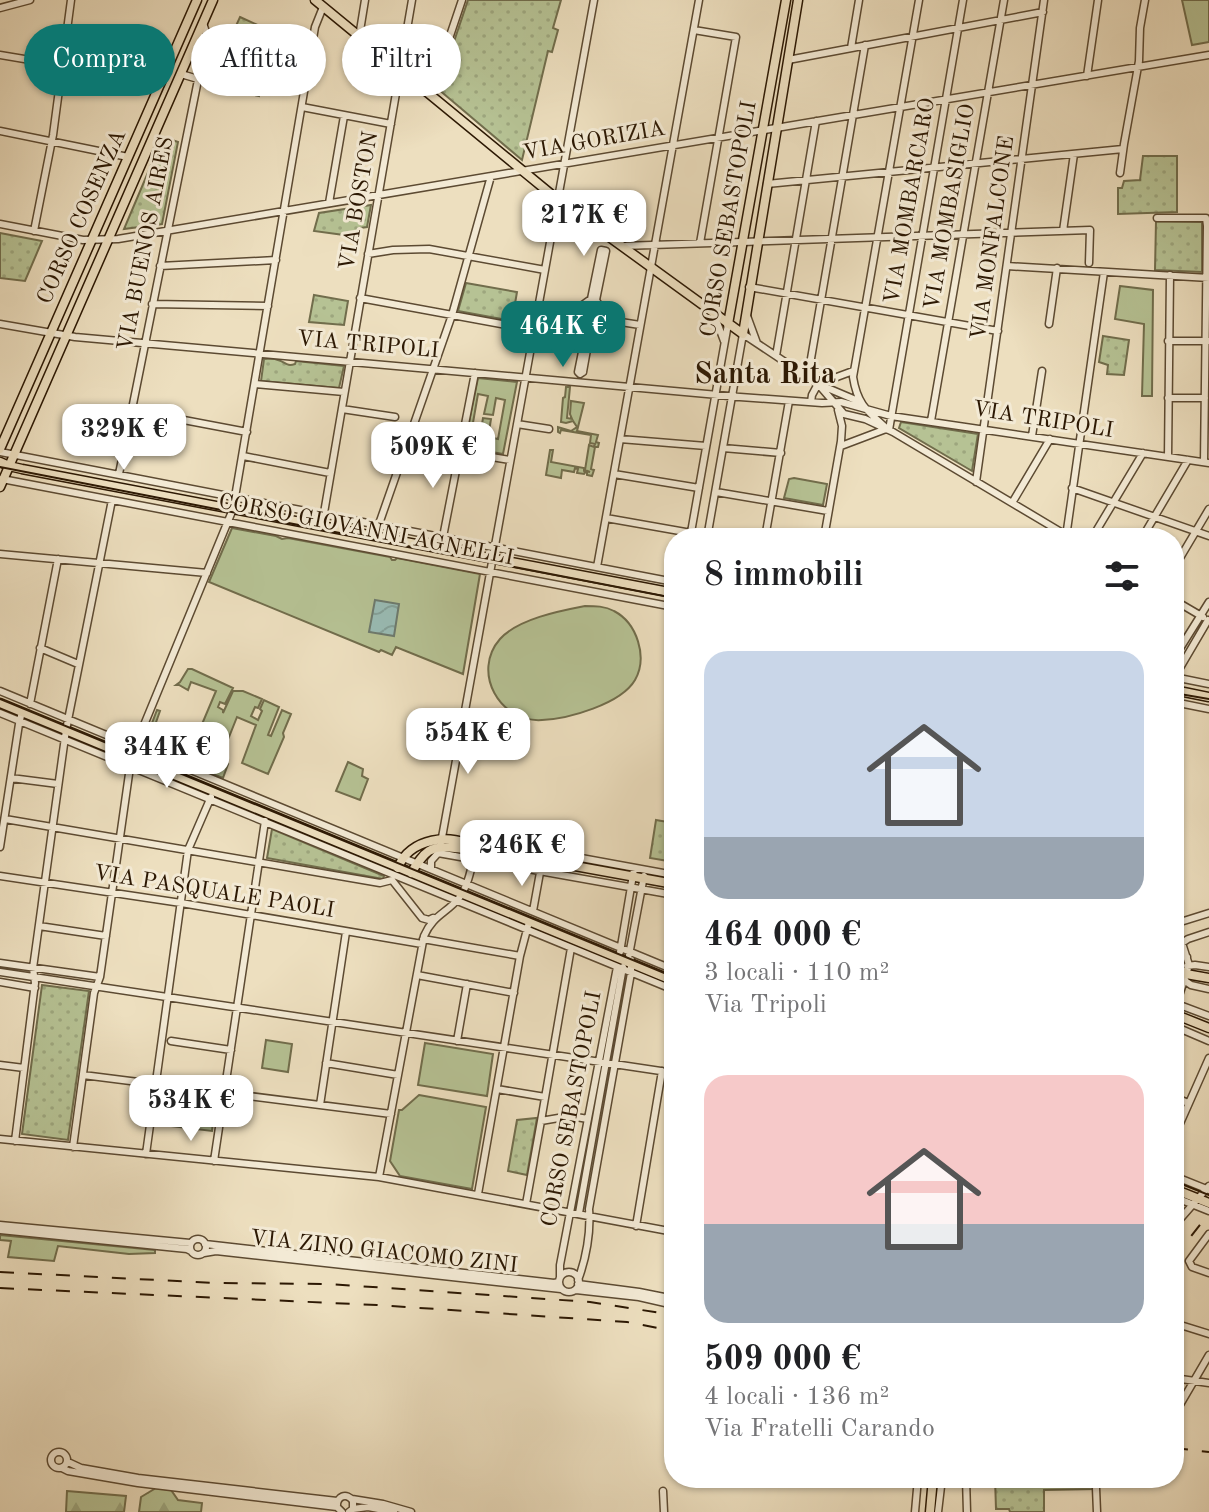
<!DOCTYPE html>
<html lang="it">
<head>
<meta charset="utf-8">
<style>
  :root { --surface:#fff; --page:#f2f2f2; --text:#202124; --muted:#757577; --accent:#0f766e }
  body { margin:0; font-family:"Old Standard TT",serif; background:var(--page); color:var(--text); height:100vh; display:flex; flex-direction:column; font-size:30px; white-space:nowrap }
  * { box-sizing:border-box; margin:0 }
  p { font-size:26px; color:var(--muted) }
  .icon { flex:none; width:44px; height:44px; fill:none; stroke:currentColor; stroke-width:2; stroke-linecap:round; stroke-linejoin:round }
  .map { position:relative; flex:1; overflow:hidden }
  .details { position:absolute; left:664px; top:528px; width:520px; height:960px; display:flex; flex-direction:column; background:var(--surface); border-radius:32px; box-shadow:0 2px 6px #0004 }
  .details>* { flex:none }
  .top-card { position:absolute; left:24px; top:24px; width:520px; height:72px; display:flex; gap:16px }
  .price { position:absolute; translate:-50% -68px; padding:0 18px; border-radius:16px; background:#fff; color:#222; font-size:26px; line-height:52px; filter:drop-shadow(0 2px 4px #0008) }
  .price::after { content:''; position:absolute; left:50%; top:48px; width:24px; height:18px; margin-left:-12px; background:inherit; clip-path:polygon(0 0,100% 0,50% 100%) }
  .price.current { background:var(--accent); color:#fff }
  ul { padding:0; list-style:none }
  li { display:grid; align-content:center; gap:16px; height:424px; padding:0 40px }
  li span { display:grid; place-items:center; height:248px; border-radius:24px; color:#555 }
  li>.icon { margin-inline-start:auto }
  span .icon { width:144px; height:144px; fill:#fffc; stroke-width:1 }
  li b { font-size:34px }
  h2 { display:flex; justify-content:space-between; align-items:center; height:96px; padding:0 40px; font-size:34px }
  .chip { padding:0 28px; border-radius:36px; background:var(--surface); box-shadow:0 2px 6px #0004; font-size:28px; line-height:72px }
  .chip.current { background:var(--accent); color:#fff }
  .map>svg:first-child { display:block }
  .green { fill:#b6c294; stroke:#716d4c; stroke-width:2; fill-rule:evenodd }
  .forest { fill:url(#forest-firs); stroke:#716d4c; stroke-width:2 }
  .park { fill:url(#park-dots); stroke:#716d4c; stroke-width:2 }
  .water { fill:url(#water-waves); stroke:#6d7a6e; stroke-width:2 }
  .lines { fill:none; stroke-linecap:round; stroke-linejoin:round }
  .minor-casing { stroke:#5c4a32; stroke-width:9 }
  .major-casing { stroke:#2c1803; stroke-width:11 }
  .minor { stroke:#f3ead5; stroke-width:6 }
  .major { stroke:#eddfbf; stroke-width:8 }
  .tram { stroke:#2c1803; stroke-width:2 }
  .rail { stroke:#2c1803; stroke-width:2; stroke-dasharray:14 14; stroke-linecap:butt }
  .labels { text-anchor:middle; dominant-baseline:central; stroke-width:6; stroke-linejoin:round; paint-order:stroke }
  .street-label { font-size:22px; fill:#2c1803; stroke:#f3ead5 }
  .district-label { font-size:30px; font-weight:bold; fill:#2c1803; stroke:#f3ead5 }
</style>
</head>
<body>
<div class="map">
<svg width="1209" height="1512" viewBox="0 0 1209 1512">
  <defs>
    <pattern id="forest-firs" width="22" height="20" patternUnits="userSpaceOnUse" patternTransform="scale(2)"><rect width="22" height="20" fill="#b6c294"/><path d="M5 1l3.5 6h-7zM16 11l3.5 6h-7z" fill="#9da67e"/></pattern>
    <pattern id="park-dots" width="8" height="8" patternUnits="userSpaceOnUse" patternTransform="scale(2)"><rect width="8" height="8" fill="#b6c294"/><path d="M2 2h.1M6 6h.1" fill="none" stroke="#9da67e" stroke-width="1.8" stroke-linecap="round"/></pattern>
    <pattern id="water-waves" width="16" height="10" patternUnits="userSpaceOnUse" patternTransform="scale(2)"><rect width="16" height="10" fill="#99bcb5"/><path d="M0 5q4-4 8 0t8 0" fill="none" stroke="#84a19a"/></pattern>
  </defs>
  <rect width="100%" height="100%" fill="#eddfbf"/>
  <filter id="stains"><feTurbulence type="fractalNoise" baseFrequency=".0025" numOctaves="4"/><feColorMatrix values="0 0 0 0 .2 0 0 0 0 .09 0 0 0 0 .02 0 0 0 .5 -.17"/></filter>
  <radialGradient id="worn" r=".72"><stop offset=".6" stop-color="#630" stop-opacity="0"/><stop offset="1" stop-color="#630" stop-opacity=".3"/></radialGradient>
  <path class="green" d="M 1182,0 L 1209,0 L 1209,42 L 1192,45 Z
    M 1120,286 L 1153,290 L 1152,396 L 1142,396 L 1144,324 L 1115,319 Z
    M 478,378 L 517,382 L 503,454 L 464,447 ZM 478,394 L 488,396 L 484,414 L 493,415 L 496,398 L 505,400 L 498,439 L 488,437 L 491,419 L 483,418 L 480,436 L 471,434 Z
    M 566,387 L 570,387 L 567,418 L 572,419 L 570,414 L 571,401 L 584,403 L 577,431 L 598,435 L 596,442 L 599,443 L 598,447 L 595,447 L 591,469 L 594,470 L 592,476 L 587,475 L 587,473 L 585,472 L 584,474 L 577,473 L 578,469 L 575,468 L 574,472 L 562,470 L 561,478 L 546,475 L 550,450 L 553,450 L 551,462 L 584,468 L 584,471 L 590,472 L 585,470 L 589,445 L 594,447 L 595,444 L 590,443 L 591,435 L 561,430 L 560,433 L 558,432 L 558,427 L 571,431 L 577,427 L 573,421 L 566,423 L 561,422 L 563,398 L 565,397 Z
    M 794,478 L 827,484 L 823,505 L 784,498 L 789,479 Z
    M 232,528 L 276,536 L 282,539 L 288,538 L 390,557 L 392,560 L 395,560 L 397,558 L 480,574 L 463,674 L 396,647 L 392,655 L 381,650 L 379,652 L 209,582 Z
    M 585,606 C 595,606 605,606 614,611 C 637,623 648,657 635,680 C 621,704 568,719 542,720 C 500,723 471,672 500,639 C 518,619 559,611 585,606 Z
    M 188,669 L 192,669 L 233,688 L 225,704 L 220,702 L 218,707 L 223,710 L 223,713 L 233,691 L 243,691 L 262,699 L 258,708 L 255,707 L 251,716 L 258,720 L 262,711 L 260,709 L 264,700 L 279,707 L 268,735 L 271,736 L 282,710 L 291,714 L 283,733 L 284,737 L 268,774 L 242,763 L 256,725 L 237,717 L 225,747 L 197,736 L 216,691 L 191,682 L 188,690 L 179,685 L 176,685 L 180,682 Z
    M 157,710 L 160,711 L 148,745 L 162,751 L 167,739 L 228,764 L 223,778 L 144,747 L 144,744 Z
    M 348,762 L 363,769 L 362,776 L 368,779 L 360,800 L 336,791 Z
    M 266,1040 L 292,1044 L 288,1072 L 262,1068 Z
    M 425,1043 L 493,1054 L 487,1096 L 418,1085 Z
    M 419,1095 L 486,1107 L 472,1189 L 400,1176 L 390,1161 L 399,1110 L 402,1110 Z
    M 213,1101 L 215,1102 L 212,1131 L 170,1126 L 171,1118 L 174,1119 L 174,1116 L 171,1114 L 172,1106 L 211,1111 Z
    M 0,1235 L 155,1250 L 155,1253 L 129,1254 L 58,1246 L 54,1261 L 8,1257 L 11,1241 L 0,1240 Z"/>
  <path class="forest" d="M 156,1488 L 171,1490 L 178,1500 L 202,1503 L 201,1512 L 139,1512 L 141,1497 Z
    M 67,1491 L 126,1496 L 124,1512 L 66,1512 Z"/>
  <path class="park" d="M 468,0 L 561,0 L 553,28 L 558,30 L 552,52 L 548,51 L 522,160 L 438,89 Z
    M 240,17 L 271,31 L 259,96 L 223,88 L 235,28 Z
    M 163,137 L 178,142 L 162,224 L 124,229 Z
    M 1143,156 L 1177,156 L 1177,212 L 1118,214 L 1118,188 L 1122,188 L 1124,181 L 1140,180 Z
    M 371,205 L 367,227 L 360,228 L 359,237 L 314,231 L 319,213 Z
    M 1156,221 L 1202,222 L 1202,272 L 1155,270 Z
    M 0,233 L 42,241 L 25,281 L 0,278 Z
    M 466,283 L 517,292 L 512,321 L 458,311 Z
    M 314,295 L 348,301 L 344,325 L 309,322 Z
    M 1103,336 L 1129,340 L 1124,375 L 1107,374 L 1108,365 L 1099,362 Z
    M 264,359 C 269,359 274,358 278,360 C 286,362 286,367 295,364 L 296,361 L 344,366 L 339,388 L 261,381 Z
    M 901,422 L 978,434 L 972,471 L 899,428 Z
    M 656,820 L 674,823 L 674,862 L 650,858 Z
    M 272,829 L 384,876 L 383,879 L 267,858 Z
    M 42,985 L 89,991 L 68,1140 L 22,1134 Z
    M 537,1118 L 527,1175 L 508,1171 L 517,1120 Z
    M 995,1478 L 1095,1478 L 1095,1489 L 1044,1490 L 1044,1512 L 1010,1512 L 1009,1509 L 996,1509 Z"/>
  <path class="water" d="M 375,600 L 399,604 L 394,636 L 369,632 Z"/>
  <g class="lines">
    <defs>
      <path id="minor" d="M 0,8 L 30,0
        M 694,30 L 736,37 L 700,243
        M 66,37 L 171,58
        M 359,37 L 365,0
        M 851,48 L 859,0
        M 0,55 L 78,68 L 89,41
        M 788,60 L 1043,12
        M 181,74 L 198,79
        M 1087,76 L 1098,0
        M 430,95 L 462,0
        M 302,107 L 391,124
        M 0,131 L 128,157
        M 1120,173 L 1124,144 L 1139,61 L 1140,28 L 1145,0
        M 767,184 L 1123,149
        M 329,203 L 344,116
        M 1157,218 L 1206,218 L 1207,226 L 1209,226
        M 0,224 L 83,240 L 118,239 L 1209,55
        M 34,231 L 53,135 L 71,0
        M 1063,231 L 1074,154
        M 622,246 L 1090,230 L 1089,263
        M 368,254 L 393,250 L 429,249 L 545,270
        M 160,266 L 276,260
        M 1007,266 L 1209,278
        M 749,287 L 998,331
        M 360,298 L 534,330
        M 591,299 L 601,250 L 606,251
        M 596,300 L 591,299 L 573,312 L 586,332 L 590,333 L 608,320 L 596,300 L 606,251
        M 152,304 L 268,306
        M 538,306 L 573,312
        M 746,313 L 757,343
        M 714,314 L 724,341
        M 608,320 L 640,325
        M 0,324 L 75,337 L 740,397 L 822,403 L 841,402 L 891,416 L 1209,463
        M 1049,324 L 1057,268
        M 1168,341 L 1209,341
        M 776,356 L 816,121
        M 583,372 L 580,374 L 578,372 L 586,332
        M 583,372 L 590,333
        M 808,376 L 865,45
        M 255,384 L 344,392
        M 818,384 L 844,414 L 865,419 L 893,432 L 1071,538
        M 1168,398 L 1205,398
        M 811,402 L 812,395 L 818,384 L 853,371
        M 342,409 L 395,417
        M 131,410 L 247,432
        M 931,421 L 1004,0
        M 517,424 L 549,429
        M 885,427 C 866,410 857,403 853,377 L 919,0
        M 889,430 L 963,0
        M 1032,436 L 1042,371
        M 409,439 L 454,447 L 456,450
        M 620,439 L 706,446
        M 407,443 L 510,460
        M 841,446 L 886,429
        M 723,448 L 781,453
        M 0,452 L 674,582
        M 243,456 L 330,473
        M 1168,457 L 1170,275
        M 1204,462 L 1207,226
        M 119,474 L 207,35 L 203,23
        M 614,474 L 699,488
        M 2,479 L 674,607
        M 976,482 L 1044,0
        M 1072,488 L 1209,536
        M 716,492 L 828,511
        M 1012,503 L 1050,439
        M 324,513 L 412,0
        M 606,518 L 691,533
        M 379,524 L 452,315 L 491,176
        M 708,536 L 720,538
        M 443,537 L 475,373
        M 1066,537 L 1104,272
        M 690,538 L 728,324
        M 707,538 L 743,334 L 818,384 L 858,401
        M 765,538 L 789,401
        M 824,538 L 841,441 L 842,426 L 838,410
        M 1092,538 L 1143,453
        M 1142,538 L 1188,460
        M 0,554 L 207,573
        M 597,567 L 699,0
        M 1174,568 L 1209,509
        M 1174,600 L 1203,617
        M 40,648 L 78,664
        M 1174,658 L 1209,602
        M 1174,677 L 1209,684
        M 1174,678 L 1208,620
        M 0,691 L 674,970
        M 1174,702 L 1209,709
        M 30,704 L 58,559
        M 0,713 L 674,990
        M 11,778 L 58,784
        M 5,819 L 380,883 L 392,880
        M 0,847 L 19,724 L 22,712
        M 481,849 L 483,840 L 674,875
        M 438,853 L 674,895
        M 431,869 L 431,861 L 439,852 L 443,832 L 594,0
        M 0,876 L 181,903 L 422,944
        M 392,880 L 422,918 L 429,920 L 433,918
        M 533,911 L 541,867
        M 1174,924 L 1209,913
        M 39,926 L 106,936
        M 423,939 L 520,956
        M 620,952 L 634,869
        M 1174,954 L 1187,957
        M 629,955 L 644,876
        M 0,963 L 100,977
        M 1187,966 L 1195,965 L 1209,967
        M 0,972 L 674,1073
        M 417,975 L 514,993
        M 1181,978 L 1191,985 L 1209,989
        M 0,982 L 35,988
        M 1177,1004 L 1209,1016
        M 1174,1011 L 1189,965 L 1182,943 L 1188,939 L 1209,932
        M 1174,1026 L 1209,1041
        M 171,1041 L 231,1050
        M 457,1041 L 467,984
        M 326,1063 L 398,1075
        M 0,1065 L 24,1068
        M 83,1075 L 391,1114
        M 497,1089 L 545,1097
        M 1174,1097 L 1188,1103
        M 320,1105 L 346,932
        M 541,1121 L 571,948
        M 1174,1137 L 1209,1058
        M 0,1139 L 379,1177 L 674,1232
        M 15,1141 L 35,983 L 33,968 L 66,730 L 112,500
        M 73,1147 L 94,993 L 100,977 L 130,767 L 137,742 L 233,509 L 315,27 L 323,7
        M 146,1154 L 188,850 L 211,797
        M 214,1161 L 265,821
        M 1174,1176 L 1209,1190
        M 379,1177 L 424,936 C 433,915 447,913 459,898 C 469,885 472,864 476,848
        M 478,1194 L 520,956 L 529,922
        M 1174,1197 L 1209,1211
        M 526,1204 L 541,1121 L 570,1116 L 588,1119
        M 579,1213 L 623,967
        M 0,1225 L 190,1243
        M 636,1226 L 662,1071
        M 1174,1226 L 1209,1186
        M 0,1230 L 187,1249 L 191,1251
        M 1209,1234 L 1189,1261 L 1192,1267 L 1209,1273
        M190 1247a8 8 0 1 1 16 0a8 8 0 1 1-16 0Z
        M 205,1244 L 554,1283 L 559,1282
        M 204,1253 L 216,1251 L 561,1289
        M559 1282a10 10 0 1 1 20 0a10 10 0 1 1-20 0Z
        M 560,1277 L 560,1265 L 617,967
        M 578,1280 C 586,1259 591,1232 589,1209 L 631,973 L 631,960
        M 578,1284 L 639,1292 L 674,1299
        M 576,1290 L 639,1297 L 674,1305
        M 1174,1323 L 1209,1334
        M 1174,1378 L 1209,1383
        M 1174,1415 L 1209,1355
        M51 1460a8 8 0 1 1 16 0a8 8 0 1 1-16 0Z
        M 68,1462 L 81,1468 L 138,1478 L 337,1501
        M 62,1468 L 68,1471 L 138,1483 L 337,1507
        M 966,1478 L 967,1512
        M 1096,1488 L 1097,1512
        M 663,1491 L 664,1512
        M 352,1499 L 383,1504 L 411,1512
        M 353,1509 L 368,1507 L 394,1512
        M 342,1512 L 337,1507 C 336,1496 347,1492 353,1501 L 353,1509 L 349,1512
        M 915,1512 L 918,1478
        M 938,1512 L 942,1478"/>
      <path id="major" d="M 315,0 L 557,199 L 743,334 L 798,0
        M 728,324 L 786,0
        M 0,449 L 197,0
        M 0,462 L 9,466 L 22,469 L 674,593
        M 0,487 L 213,0
        M 1174,690 L 1209,697
        M 0,703 L 674,981
        M 398,868 C 409,838 452,832 476,848 L 674,884
        M 411,873 C 424,853 429,844 455,848 C 463,849 468,850 476,848
        M 1174,968 L 1180,969 L 1186,974
        M 1174,976 L 1186,974 L 1209,978
        M 1174,1014 L 1209,1028
        M 1174,1189 L 1209,1203
        M 930,1512 L 933,1478"/>
    </defs>
    <use href="#minor" class="minor-casing"/>
    <use href="#major" class="major-casing"/>
    <use href="#minor" class="minor"/>
    <use href="#major" class="major"/>
    <path class="tram" d="M 0,467 L 674,598
      M 1174,693 L 1209,699
      M 0,699 L 674,977
      M 1174,1181 L 1209,1195"/>
    <path class="rail" d="M 1174,1258 L 1207,1216
      M 0,1272 L 215,1283 L 329,1284 L 590,1302 L 674,1315
      M 0,1288 L 377,1305 L 627,1322 L 674,1331
      M 1174,1448 L 1209,1452"/>
  </g>
  <g class="labels">
    <g class="street-label">
      <text transform="translate(594 141) rotate(-10)">VIA GORIZIA</text>
      <text transform="translate(359 201) rotate(-80)">VIA BOSTON</text>
      <text transform="translate(910 201) rotate(-80)">VIA MOMBARCARO</text>
      <text transform="translate(950 207) rotate(-80)">VIA MOMBASIGLIO</text>
      <text transform="translate(82 217) rotate(-66)">CORSO COSENZA</text>
      <text transform="translate(729 219) rotate(-80)">CORSO SEBASTOPOLI</text>
      <text transform="translate(993 238) rotate(-82)">VIA MONFALCONE</text>
      <text transform="translate(146 244) rotate(-79)">VIA BUENOS AIRES</text>
      <text transform="translate(368 345) rotate(5)">VIA TRIPOLI</text>
      <text transform="translate(1043 420) rotate(9)">VIA TRIPOLI</text>
      <text transform="translate(366 530) rotate(11)">CORSO GIOVANNI AGNELLI</text>
      <text transform="translate(214 892) rotate(9)">VIA PASQUALE PAOLI</text>
      <text transform="translate(572 1109) rotate(-79)">CORSO SEBASTOPOLI</text>
      <text transform="translate(384 1252) rotate(6)">VIA ZINO GIACOMO ZINI</text>
    </g>
    <g class="district-label">
      <text x="765" y="375">Santa Rita</text>
    </g>
  </g>
  <rect width="100%" height="100%" filter="url(#stains)"/>
  <rect width="100%" height="100%" fill="url(#worn)"/>
</svg>
<b class="price" style="left:584px;top:258px">217K €</b>
<b class="price current" style="left:563px;top:369px">464K €</b>
<b class="price" style="left:124px;top:472px">329K €</b>
<b class="price" style="left:433px;top:490px">509K €</b>
<b class="price" style="left:468px;top:776px">554K €</b>
<b class="price" style="left:167px;top:790px">344K €</b>
<b class="price" style="left:522px;top:888px">246K €</b>
<b class="price" style="left:191px;top:1143px">534K €</b>
<div class="top-card">
<a class="chip current">Compra</a>
<a class="chip">Affitta</a>
<a class="chip">Filtri</a>
</div>
<section class="details">
<h2>8 immobili<svg class="icon" aria-label="filters" viewBox="0 0 24 24"><path d="M4 7h16M4 17h16"/><circle cx="9" cy="7" r="2"/><circle cx="15" cy="17" r="2"/></svg></h2>
<ul>
<li><span style="background:linear-gradient(#c9d6e8 75%,#9aa5b1 0)"><svg class="icon" aria-label="home" viewBox="0 0 24 24"><path d="M3 11l9-7 9 7M6 9v11h12V9"/></svg></span><div><b>464 000 €</b><p>3 locali · 110 m²</p><p>Via Tripoli</p></div></li>
<li><span style="background:linear-gradient(#f6c9c9 60%,#9aa5b1 0)"><svg class="icon" aria-label="home" viewBox="0 0 24 24"><path d="M3 11l9-7 9 7M6 9v11h12V9"/></svg></span><div><b>509 000 €</b><p>4 locali · 136 m²</p><p>Via Fratelli Carando</p></div></li>
</ul>
</section>
</div>
</body>
</html>
